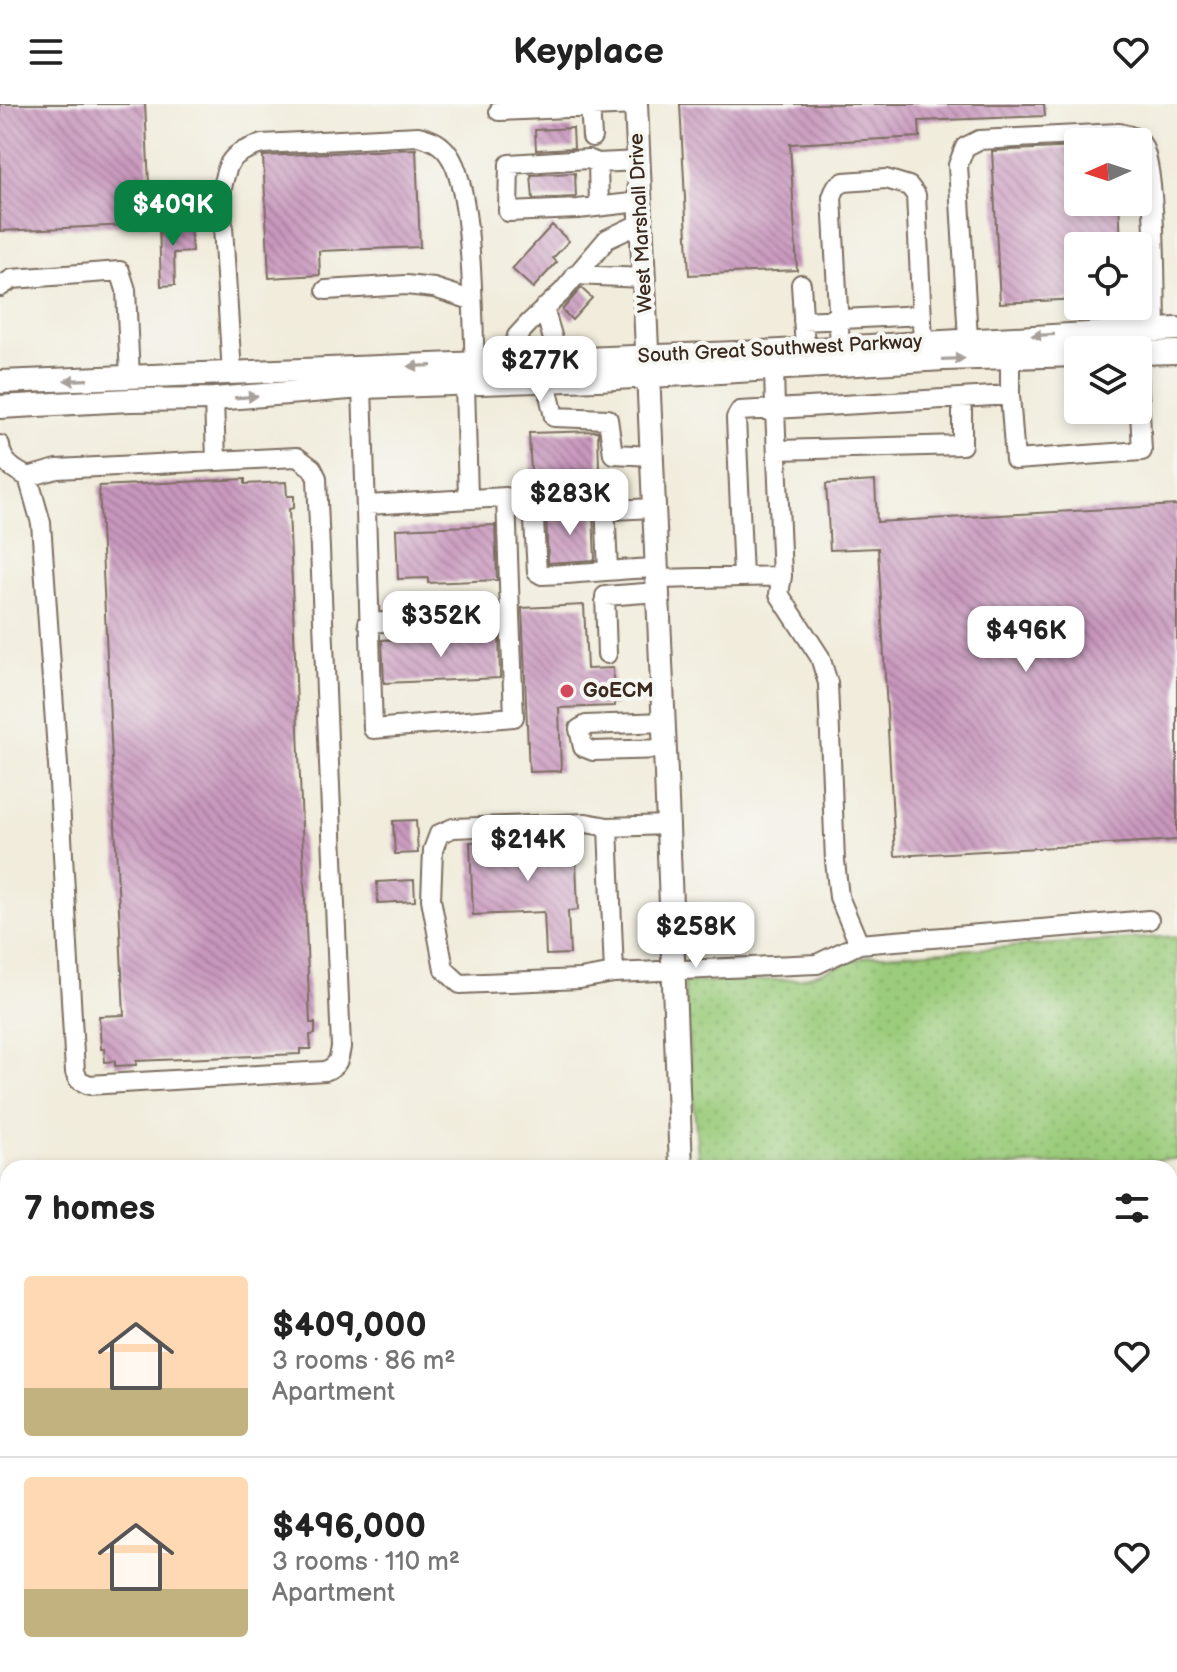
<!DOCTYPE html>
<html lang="en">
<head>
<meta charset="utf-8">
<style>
  :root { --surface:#fff; --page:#f2f2f2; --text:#222; --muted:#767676; --line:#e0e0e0; --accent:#0b8043 }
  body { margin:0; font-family:"Balsamiq Sans",sans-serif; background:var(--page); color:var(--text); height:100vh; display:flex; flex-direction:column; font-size:30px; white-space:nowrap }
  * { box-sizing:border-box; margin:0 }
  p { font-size:26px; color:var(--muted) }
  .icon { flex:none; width:44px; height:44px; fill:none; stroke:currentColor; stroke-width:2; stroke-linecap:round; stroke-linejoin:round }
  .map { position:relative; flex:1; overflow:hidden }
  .drawer { position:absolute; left:0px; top:1056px; width:1178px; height:512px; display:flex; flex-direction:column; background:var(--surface); border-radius:24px 24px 0 0; box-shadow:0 4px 12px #0003 }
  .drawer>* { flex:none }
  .needle { width:52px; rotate:267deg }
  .tools { position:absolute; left:1064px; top:24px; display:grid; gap:16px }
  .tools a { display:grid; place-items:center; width:88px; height:88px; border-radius:8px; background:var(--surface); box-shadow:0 4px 12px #0003; font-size:40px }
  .price { position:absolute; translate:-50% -68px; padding:0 18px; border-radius:16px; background:#fff; color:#222; font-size:26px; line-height:52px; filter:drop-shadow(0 2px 4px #0008) }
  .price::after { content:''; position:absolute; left:50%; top:48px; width:24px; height:18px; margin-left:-12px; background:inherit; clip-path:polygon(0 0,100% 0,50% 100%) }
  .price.current { background:var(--accent); color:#fff }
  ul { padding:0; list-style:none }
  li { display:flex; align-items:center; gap:24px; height:200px; padding:0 24px }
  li+li { border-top:2px solid var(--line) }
  li span { display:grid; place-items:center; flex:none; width:224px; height:160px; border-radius:8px; color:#555 }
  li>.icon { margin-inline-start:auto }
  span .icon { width:96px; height:96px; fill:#fffc; stroke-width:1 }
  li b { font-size:34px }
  h2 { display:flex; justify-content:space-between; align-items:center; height:96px; padding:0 24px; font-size:34px }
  header { display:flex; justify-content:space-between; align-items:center; height:104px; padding:0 24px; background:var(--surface); font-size:36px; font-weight:800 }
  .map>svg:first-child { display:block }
  .grass { fill:url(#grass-dots); stroke:#6b7b4c; stroke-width:2 }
  .building { fill:url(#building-back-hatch) }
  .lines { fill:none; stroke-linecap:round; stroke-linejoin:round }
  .minor-casing { stroke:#7b6e60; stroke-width:22 }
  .major-casing { stroke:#7b6e60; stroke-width:26 }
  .minor { stroke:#fff; stroke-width:18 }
  .major { stroke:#fff; stroke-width:22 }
  .oneway { fill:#a79f9a }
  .poi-dot { fill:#d1495b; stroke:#f6f6f2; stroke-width:3 }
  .labels { text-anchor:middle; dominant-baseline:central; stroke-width:8; stroke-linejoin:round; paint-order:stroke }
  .street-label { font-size:20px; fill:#3b2a1e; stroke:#f6f6f2 }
  .poi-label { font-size:20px; font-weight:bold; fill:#3b2a1e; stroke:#f6f6f2; text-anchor:start }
</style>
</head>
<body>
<header><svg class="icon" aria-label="menu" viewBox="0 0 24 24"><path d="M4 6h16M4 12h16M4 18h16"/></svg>Keyplace<svg class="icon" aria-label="heart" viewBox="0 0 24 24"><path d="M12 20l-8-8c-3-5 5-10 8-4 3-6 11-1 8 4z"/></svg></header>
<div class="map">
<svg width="1177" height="1568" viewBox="0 0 1177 1568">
  <defs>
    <pattern id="grass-dots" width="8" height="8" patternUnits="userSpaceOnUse" patternTransform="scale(2)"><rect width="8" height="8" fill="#9bcc7b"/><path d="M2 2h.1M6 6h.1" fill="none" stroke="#86af6a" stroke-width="1.8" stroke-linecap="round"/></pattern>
    <pattern id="building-back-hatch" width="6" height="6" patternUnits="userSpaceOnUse" patternTransform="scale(2)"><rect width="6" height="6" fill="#c897bd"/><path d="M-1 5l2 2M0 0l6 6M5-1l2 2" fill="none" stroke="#a47b99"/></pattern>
  </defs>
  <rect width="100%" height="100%" fill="#f6f6f2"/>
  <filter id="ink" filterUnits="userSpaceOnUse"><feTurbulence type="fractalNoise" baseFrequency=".0125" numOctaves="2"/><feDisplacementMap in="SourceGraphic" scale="16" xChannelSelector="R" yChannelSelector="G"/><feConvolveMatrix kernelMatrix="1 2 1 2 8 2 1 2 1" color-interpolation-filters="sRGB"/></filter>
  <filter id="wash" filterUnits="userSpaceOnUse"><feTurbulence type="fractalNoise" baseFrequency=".006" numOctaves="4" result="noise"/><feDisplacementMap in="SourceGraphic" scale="32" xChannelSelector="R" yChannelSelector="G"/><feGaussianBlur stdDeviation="1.8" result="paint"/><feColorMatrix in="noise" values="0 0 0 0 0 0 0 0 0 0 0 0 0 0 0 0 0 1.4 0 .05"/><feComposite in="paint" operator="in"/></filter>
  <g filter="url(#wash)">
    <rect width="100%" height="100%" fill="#f1ecdb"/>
    <path class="grass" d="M 1177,832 L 1177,1055 L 958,1064 L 699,1064 L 684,879 L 800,875 L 868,852 Z"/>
    <g id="blocks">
      <path class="building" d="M 0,0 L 145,0 L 151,120 L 0,127 Z
        M 680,0 L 1044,0 L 1045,12 L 919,17 L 920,33 L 790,40 L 797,166 L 689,171 Z
        M 573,24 L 574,44 L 536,46 L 535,26 Z
        M 1078,43 L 1078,98 L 1119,98 L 1121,142 L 1078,142 L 1078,195 L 1000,199 L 992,47 Z
        M 416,45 L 420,143 L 319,147 L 320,171 L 269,174 L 263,52 Z
        M 575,69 L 576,93 L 533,95 L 531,71 Z
        M 190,117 L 192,148 L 174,149 L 175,181 L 161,182 L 159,119 Z
        M 552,121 L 569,137 L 553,154 L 557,158 L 533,184 L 512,165 Z
        M 581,184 L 592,194 L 572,216 L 562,206 Z
        M 598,327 L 599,365 L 531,369 L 529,329 Z
        M 245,375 L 245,380 L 286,378 L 287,392 L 294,392 L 294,404 L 289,405 L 310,919 L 315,919 L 315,930 L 310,931 L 311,945 L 300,945 L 300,950 L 136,957 L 136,961 L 115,962 L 115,957 L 105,958 L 104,945 L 101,945 L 99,912 L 124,911 L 99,382 Z
        M 875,377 L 877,418 L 1177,401 L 1177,736 L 895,752 L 878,444 L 830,446 L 826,380 Z
        M 593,408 L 595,456 L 548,459 L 546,410 Z
        M 495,421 L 497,476 L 428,479 L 428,474 L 398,475 L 396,425 Z
        M 584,501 L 587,565 L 613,564 L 615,602 L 559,604 L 561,667 L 529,668 L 522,504 Z
        M 499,530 L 500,574 L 384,579 L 382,536 Z
        M 416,716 L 418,749 L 395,750 L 393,717 Z
        M 575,734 L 578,806 L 568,807 L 570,850 L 546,851 L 544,808 L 473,811 L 470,738 Z
        M 414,776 L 415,797 L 378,799 L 377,778 Z"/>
    </g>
  </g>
  <g filter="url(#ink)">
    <use href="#blocks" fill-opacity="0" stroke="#7b6e60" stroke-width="2"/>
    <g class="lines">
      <defs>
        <path id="minor" d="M 590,0 L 592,33
          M 499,7 L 636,1
          M 598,59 L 588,55 L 509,60 L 508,108 L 578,105 L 640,98
          M 599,102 L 598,59 L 638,57
          M 575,171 L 644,174
          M 801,180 L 805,245
          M 0,183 L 12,175 L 120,167 L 126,186 L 130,274
          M 326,186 L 406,181 L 434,184 L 471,196
          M 544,204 L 559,256
          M 803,217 L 922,211
          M 968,235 L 958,61 L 965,43 L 979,36 L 1119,29 C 1127,31 1136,32 1141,39 C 1157,59 1155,192 1156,226
          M 840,243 L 832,93 L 836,83 L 844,78 L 886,75 L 909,82 L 916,91 L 923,238
          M 1010,253 L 1010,291 L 1015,356 L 1142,347 L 1138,268
          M 515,258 L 515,240 L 517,232 L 529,219 L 562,188 L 607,135 L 641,119
          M 774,265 L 775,305 L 1010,291
          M 232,270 L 221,90 C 227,56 230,50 262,40 L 418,32 C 431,35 441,39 449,51 C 474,86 472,213 475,260
          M 546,277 L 554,313 L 608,315 L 613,350 L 652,352
          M 465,280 L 468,394
          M 362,283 L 373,625 L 514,613 L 510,510
          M 0,341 C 1,358 14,366 28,373 L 57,365 L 216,357 L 214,295
          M 777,346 L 962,341 L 962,295
          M 28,373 L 41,419 L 58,661 L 75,968 L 79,976 L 89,981 L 325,967 C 338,962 339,956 341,943 L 317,374 L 312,364 L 297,353 L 216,357
          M 605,400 L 608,466
          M 367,401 L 506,393 L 510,510 L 368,519
          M 654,404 L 613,406 L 600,396 L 539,398 L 533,400 L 537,468 L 542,471 C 581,470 618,465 657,464
          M 657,475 L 782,472
          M 607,550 L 605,492 L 658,488
          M 664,618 L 586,621 L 579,625 L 583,643 L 593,647 L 665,645
          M 668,721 L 608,723 L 614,869 L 817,860 L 859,840 L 839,793 L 835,757 L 828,579 L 820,553 L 779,490 L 782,472 L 775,305 L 740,307 L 736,314 L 743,473
          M 608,723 L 586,719 L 453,724 L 439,730 L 433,746 L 431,795 L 444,865 L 460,880 L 580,875 L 614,869
          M 859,840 L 1149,816
          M 1170,1302 L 1177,1302
          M 0,1372 L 8,1375
          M 179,1560 L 179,1568
          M 238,1560 L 238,1568
          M 411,1560 L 411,1568
          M 577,1560 L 578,1568
          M 809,1560 L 809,1568
          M 949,1560 L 950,1568
          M 735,1568 L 740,1560"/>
        <path id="major" d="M 636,0 L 666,670 L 681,1064
          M 1138,249 L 1177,248
          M 0,278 L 762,248 L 1177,225
          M 0,303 L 130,296 L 214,295 L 362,283 L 598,275 L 944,255 L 1078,251
          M 704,1560 L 704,1568"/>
      </defs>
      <use href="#minor" class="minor-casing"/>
      <use href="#major" class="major-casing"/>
      <use href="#minor" class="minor"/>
      <use href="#major" class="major"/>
    </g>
    <defs><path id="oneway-solid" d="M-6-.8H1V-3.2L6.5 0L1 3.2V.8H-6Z" transform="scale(2)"/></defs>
    <g class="oneway">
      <use href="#oneway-solid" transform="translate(1043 231) rotate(177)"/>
      <use href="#oneway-solid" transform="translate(953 255) rotate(-2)"/>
      <use href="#oneway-solid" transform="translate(420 262) rotate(178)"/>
      <use href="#oneway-solid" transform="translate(76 276) rotate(178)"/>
      <use href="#oneway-solid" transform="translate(246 293) rotate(-4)"/>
    </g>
  </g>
  <circle class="poi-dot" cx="567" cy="587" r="8"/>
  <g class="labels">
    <g class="street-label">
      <text transform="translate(641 119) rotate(-93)">West Marshall Drive</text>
      <text transform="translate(780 245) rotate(-3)">South Great Southwest Parkway</text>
    </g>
    <g class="poi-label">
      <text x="583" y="587">GoECM</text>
    </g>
  </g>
</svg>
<div class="tools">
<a><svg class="needle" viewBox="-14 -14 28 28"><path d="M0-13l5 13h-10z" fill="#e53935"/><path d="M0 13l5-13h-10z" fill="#767676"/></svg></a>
<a><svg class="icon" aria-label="locate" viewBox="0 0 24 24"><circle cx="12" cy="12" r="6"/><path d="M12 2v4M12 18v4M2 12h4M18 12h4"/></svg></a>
<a><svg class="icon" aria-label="layers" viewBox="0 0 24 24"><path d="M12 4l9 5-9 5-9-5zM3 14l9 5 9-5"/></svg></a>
</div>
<b class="price current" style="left:173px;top:144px">$409K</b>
<b class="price" style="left:540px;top:300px">$277K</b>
<b class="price" style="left:570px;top:433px">$283K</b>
<b class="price" style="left:441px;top:555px">$352K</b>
<b class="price" style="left:1026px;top:570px">$496K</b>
<b class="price" style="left:528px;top:779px">$214K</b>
<b class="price" style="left:696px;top:866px">$258K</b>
<section class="drawer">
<h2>7 homes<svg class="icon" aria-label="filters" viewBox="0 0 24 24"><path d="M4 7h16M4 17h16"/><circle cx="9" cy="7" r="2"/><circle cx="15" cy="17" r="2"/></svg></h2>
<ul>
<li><span style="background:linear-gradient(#ffd9b3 70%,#c2b280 0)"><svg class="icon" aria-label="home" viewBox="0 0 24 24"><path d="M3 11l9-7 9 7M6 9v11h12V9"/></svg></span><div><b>$409,000</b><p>3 rooms · 86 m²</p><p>Apartment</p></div><svg class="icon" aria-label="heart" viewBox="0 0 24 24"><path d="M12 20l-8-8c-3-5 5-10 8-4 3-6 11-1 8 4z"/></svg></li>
<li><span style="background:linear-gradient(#ffd9b3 70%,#c2b280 0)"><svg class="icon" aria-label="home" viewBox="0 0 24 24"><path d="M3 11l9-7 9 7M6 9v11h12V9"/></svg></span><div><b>$496,000</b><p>3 rooms · 110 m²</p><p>Apartment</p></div><svg class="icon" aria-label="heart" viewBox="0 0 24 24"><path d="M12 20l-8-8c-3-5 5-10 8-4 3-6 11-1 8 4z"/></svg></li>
</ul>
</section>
</div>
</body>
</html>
